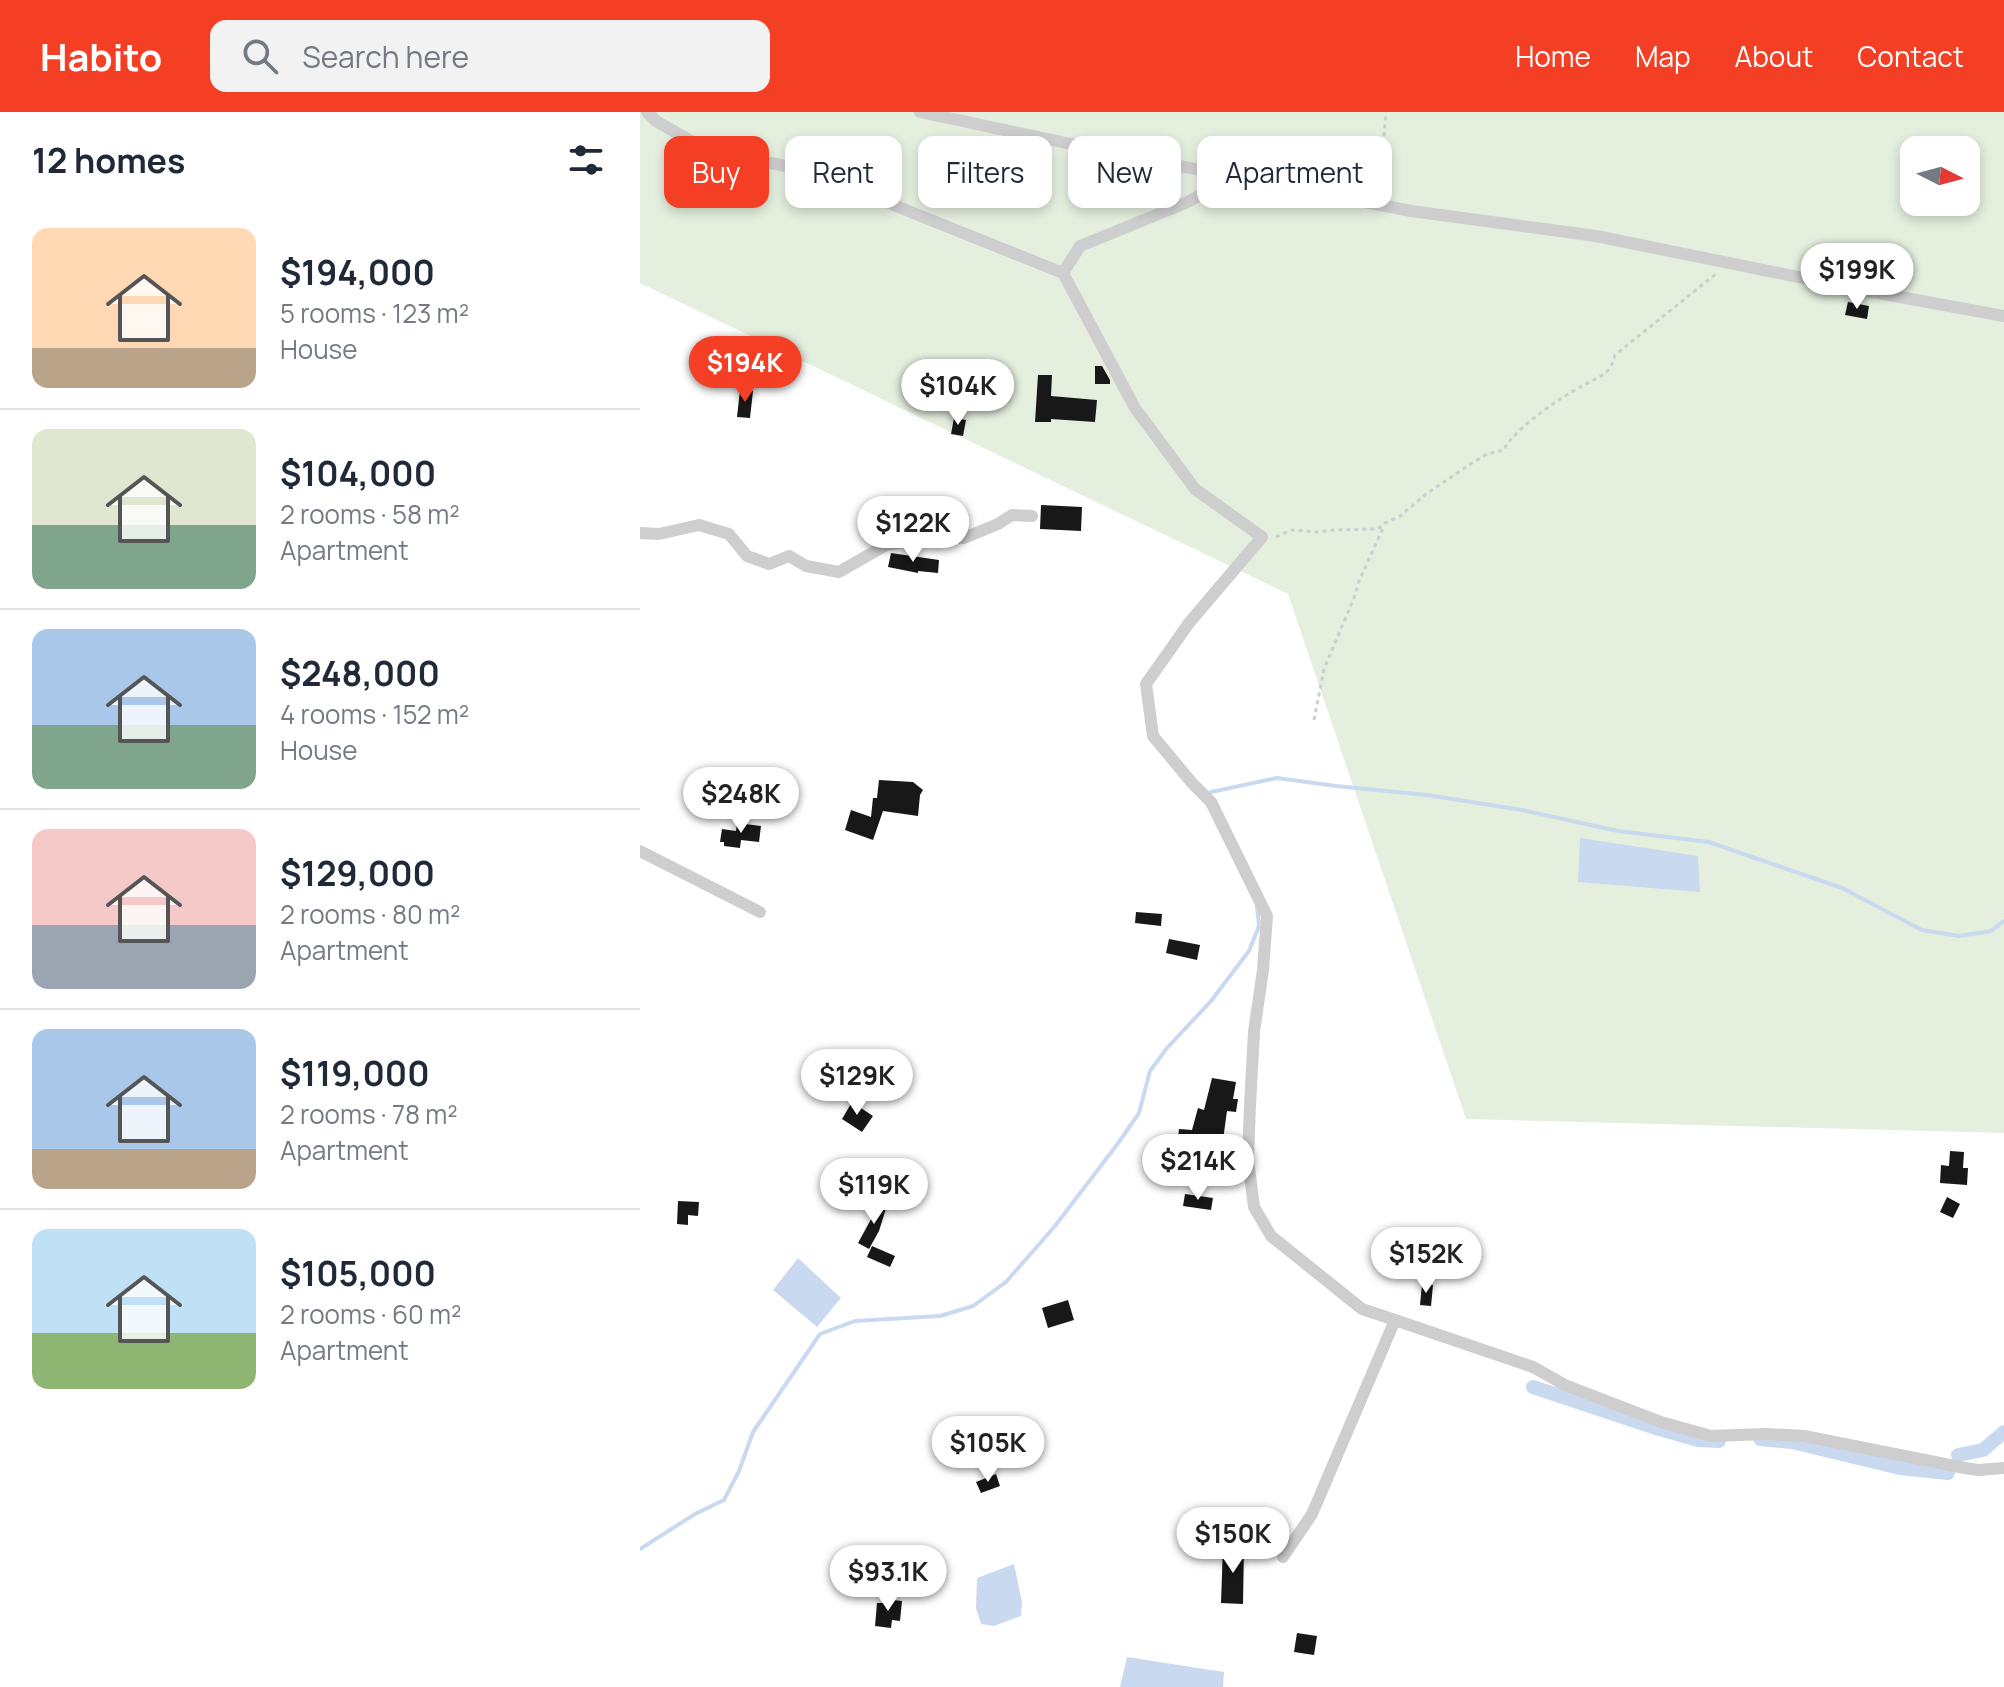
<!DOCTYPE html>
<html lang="en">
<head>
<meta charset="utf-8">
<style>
  :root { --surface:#fff; --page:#f2f2f3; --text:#1f2937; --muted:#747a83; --line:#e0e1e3; --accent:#f53f25 }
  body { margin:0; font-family:Manrope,sans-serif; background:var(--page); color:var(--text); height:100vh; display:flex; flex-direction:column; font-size:30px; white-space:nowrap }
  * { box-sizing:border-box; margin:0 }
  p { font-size:26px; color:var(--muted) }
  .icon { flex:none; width:44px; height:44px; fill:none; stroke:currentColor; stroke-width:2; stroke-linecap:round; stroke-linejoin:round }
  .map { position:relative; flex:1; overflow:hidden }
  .side { display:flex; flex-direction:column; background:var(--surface); width:640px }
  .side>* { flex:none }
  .banner { position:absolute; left:24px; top:24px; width:760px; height:72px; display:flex; gap:16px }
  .needle { width:52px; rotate:96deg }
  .fabs { position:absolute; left:1260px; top:24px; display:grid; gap:16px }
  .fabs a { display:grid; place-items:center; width:80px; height:80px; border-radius:16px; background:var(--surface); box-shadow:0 4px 12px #0003; font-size:40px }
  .price { position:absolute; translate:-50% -68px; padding:0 18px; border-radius:28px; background:#fff; color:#222; font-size:26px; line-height:52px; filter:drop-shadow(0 2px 4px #0008) }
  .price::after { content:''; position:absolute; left:50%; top:48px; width:24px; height:18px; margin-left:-12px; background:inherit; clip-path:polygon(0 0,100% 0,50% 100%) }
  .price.selected { background:var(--accent); color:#fff }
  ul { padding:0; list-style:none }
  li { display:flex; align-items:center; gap:24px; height:200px; padding:0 32px }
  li+li { border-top:2px solid var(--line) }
  li span { display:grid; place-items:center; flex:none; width:224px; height:160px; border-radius:16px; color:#555 }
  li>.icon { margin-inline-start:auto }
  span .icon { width:96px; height:96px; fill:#fffc; stroke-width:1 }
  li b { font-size:34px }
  h2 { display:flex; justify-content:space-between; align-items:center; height:96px; padding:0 32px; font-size:34px }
  .tag { padding:0 28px; border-radius:16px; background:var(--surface); box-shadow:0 4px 12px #0003; font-size:28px; line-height:72px }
  .tag.selected { background:var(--accent); color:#fff }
  header { display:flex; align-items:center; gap:48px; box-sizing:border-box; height:112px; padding:0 40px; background:var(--accent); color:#fff }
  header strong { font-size:38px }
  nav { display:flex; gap:44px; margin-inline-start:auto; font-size:28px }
  .search { width:560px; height:72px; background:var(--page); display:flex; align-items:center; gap:20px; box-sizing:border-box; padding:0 28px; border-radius:16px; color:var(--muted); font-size:30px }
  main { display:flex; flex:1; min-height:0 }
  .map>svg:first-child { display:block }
  .green { fill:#e4efde; fill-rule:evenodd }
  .water { fill:#c9d9f0 }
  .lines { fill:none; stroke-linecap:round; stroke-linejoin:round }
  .stream { stroke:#c9d9f0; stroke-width:4 }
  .canal { stroke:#c9d9f0; stroke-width:14 }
  .building { fill:#181818 }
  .path { stroke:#cecece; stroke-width:3; stroke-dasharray:4 4; stroke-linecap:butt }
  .street { stroke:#cecece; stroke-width:12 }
</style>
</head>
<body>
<header>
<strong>Habito</strong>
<div class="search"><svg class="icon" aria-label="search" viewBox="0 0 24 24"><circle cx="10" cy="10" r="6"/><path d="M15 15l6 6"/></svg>Search here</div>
<nav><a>Home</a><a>Map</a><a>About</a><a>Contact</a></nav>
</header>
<main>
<section class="side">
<h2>12 homes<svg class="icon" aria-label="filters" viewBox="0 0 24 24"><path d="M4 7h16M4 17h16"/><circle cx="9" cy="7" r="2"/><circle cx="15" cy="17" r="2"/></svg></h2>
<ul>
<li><span style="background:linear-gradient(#ffd9b3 75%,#b9a48a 0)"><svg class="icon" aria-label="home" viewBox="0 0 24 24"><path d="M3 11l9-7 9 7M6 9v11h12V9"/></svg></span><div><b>$194,000</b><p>5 rooms · 123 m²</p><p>House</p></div></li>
<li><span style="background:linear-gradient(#dfe7d0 60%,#7fa58c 0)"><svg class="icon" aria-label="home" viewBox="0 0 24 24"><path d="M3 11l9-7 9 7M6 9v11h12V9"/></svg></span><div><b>$104,000</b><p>2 rooms · 58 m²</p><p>Apartment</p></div></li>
<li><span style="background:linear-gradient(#a9c7e8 60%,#7fa58c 0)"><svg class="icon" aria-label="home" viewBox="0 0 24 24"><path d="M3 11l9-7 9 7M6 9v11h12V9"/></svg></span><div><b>$248,000</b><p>4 rooms · 152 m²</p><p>House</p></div></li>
<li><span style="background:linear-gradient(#f6c9c9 60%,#9aa5b1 0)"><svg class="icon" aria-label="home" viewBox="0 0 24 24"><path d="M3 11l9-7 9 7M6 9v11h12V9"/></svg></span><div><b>$129,000</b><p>2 rooms · 80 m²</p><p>Apartment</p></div></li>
<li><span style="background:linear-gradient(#a9c7e8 75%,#b9a48a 0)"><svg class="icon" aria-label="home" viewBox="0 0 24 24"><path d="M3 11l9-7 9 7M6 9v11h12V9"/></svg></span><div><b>$119,000</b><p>2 rooms · 78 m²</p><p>Apartment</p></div></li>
<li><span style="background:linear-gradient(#bfe0f5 65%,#8fb573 0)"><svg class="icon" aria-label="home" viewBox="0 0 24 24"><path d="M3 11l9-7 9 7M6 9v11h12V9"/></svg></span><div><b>$105,000</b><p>2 rooms · 60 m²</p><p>Apartment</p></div></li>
</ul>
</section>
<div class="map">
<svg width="1364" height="1575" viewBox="0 0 1364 1575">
  <rect width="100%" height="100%" fill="#fff"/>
  <path class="green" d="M 0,0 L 1364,0 L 1364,1021 L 826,1007 L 648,482 L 0,171 ZM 1274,38 L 1326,38 L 1326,90 L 1274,90 Z"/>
  <path class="water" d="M 940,726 L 1058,744 L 1060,780 L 938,770 Z
    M 158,1146 L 201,1186 L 177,1215 L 133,1178 Z
    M 374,1452 L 382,1490 L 381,1504 L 354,1514 L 341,1512 L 336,1496 L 337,1466 Z
    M 487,1545 L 584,1560 L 583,1575 L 480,1575 Z"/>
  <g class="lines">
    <path class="stream" d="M 571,680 L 637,666 L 696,674 L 787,683 L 882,698 L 978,719 L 1069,730 L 1202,776 L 1282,818 L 1319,824 L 1351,819 L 1364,809
      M 0,1437 L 55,1402 L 84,1388 L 99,1359 L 113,1320 L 180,1222 L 215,1209 L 300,1204 L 333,1194 L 366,1170 L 415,1114 L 479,1030 L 499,1001 L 510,959 L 527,936 L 571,889 L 609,839 L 619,814 L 617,794"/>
    <path class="canal" d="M 893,1275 L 1016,1316 L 1058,1328 L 1079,1329
      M 1120,1327 L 1152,1330 L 1260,1356 L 1308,1361
      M 1318,1343 L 1343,1338 L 1364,1320"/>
  </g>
  <path class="building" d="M 1208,190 L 1229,194 L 1227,207 L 1205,203 Z
    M 60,242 L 76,250 L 71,260 L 55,252 Z
    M 455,254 L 462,254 L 470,268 L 470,272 L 455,272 Z
    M 398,263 L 412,263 L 411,284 L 457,288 L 455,310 L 411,307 L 411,310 L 395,310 Z
    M 100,278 L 113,279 L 110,306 L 97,305 Z
    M 314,306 L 326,308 L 323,324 L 311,322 Z
    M 401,393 L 442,395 L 441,419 L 400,417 Z
    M 251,441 L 299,448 L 298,461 L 278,459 L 278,461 L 248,455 Z
    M 239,668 L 273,670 L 283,678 L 280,683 L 278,704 L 243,699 L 233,728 L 205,718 L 211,698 L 231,705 L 233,686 L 237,686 Z
    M 97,711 L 121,714 L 119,730 L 101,728 L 100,736 L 84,734 L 84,730 L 80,730 L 82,717 L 96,719 Z
    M 496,800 L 522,802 L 521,814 L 495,811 Z
    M 529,827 L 560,833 L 557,848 L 526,841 Z
    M 572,966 L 596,970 L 593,987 L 598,987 L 596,1000 L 587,999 L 583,1028 L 600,1031 L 599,1043 L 582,1041 L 581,1046 L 572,1045 L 571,1064 L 551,1063 L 553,1044 L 548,1044 L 549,1035 L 537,1034 L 539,1017 L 552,1018 L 558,996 L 564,998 Z
    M 212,990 L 233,1004 L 222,1020 L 202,1007 Z
    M 1310,1039 L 1324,1040 L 1323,1056 L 1328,1056 L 1327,1073 L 1300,1071 L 1301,1053 L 1309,1054 Z
    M 545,1082 L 573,1086 L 571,1098 L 543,1094 Z
    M 1307,1085 L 1320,1092 L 1313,1106 L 1300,1100 Z
    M 242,1087 L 248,1090 L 239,1119 L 229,1137 L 218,1131 Z
    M 38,1089 L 59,1090 L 58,1104 L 48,1103 L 48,1113 L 37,1112 Z
    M 232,1134 L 255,1144 L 250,1155 L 227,1145 Z
    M 782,1172 L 793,1173 L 791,1194 L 780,1193 Z
    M 428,1188 L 434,1208 L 408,1216 L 402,1196 Z
    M 356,1362 L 360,1374 L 341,1381 L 336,1370 Z
    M 583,1433 L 604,1434 L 603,1492 L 581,1491 Z
    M 245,1487 L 262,1489 L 260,1509 L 252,1508 L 251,1516 L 235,1514 L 237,1491 L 245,1491 Z
    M 657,1521 L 677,1524 L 674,1543 L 654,1540 Z"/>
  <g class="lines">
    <path class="path" d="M 739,80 L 746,0
      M 636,425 L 651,418 L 678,420 L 693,418 L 738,417 L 745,411 L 759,405 L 786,382 L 832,351 L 847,342 L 864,338 C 872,318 924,283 944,273 C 959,265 971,262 975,243 L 1077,161
      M 674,608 L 684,557 L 714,486 L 719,469 L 744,414"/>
    <path class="street" d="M 7,0 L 16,9 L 68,39 L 177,60 L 261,96 L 423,161 L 440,134 L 548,90 L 593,64
      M 280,0 L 478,42 L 771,99 L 956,124 L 1222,178 L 1364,204
      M 423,161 L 495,296 L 555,377 L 622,425 L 549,511 L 506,572 L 513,624 L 552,671 L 571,690 L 627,804 L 623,858 L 614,920 L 610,993 L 608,1048 L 614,1095 L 631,1124 L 722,1197 L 755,1208 L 672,1402 L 643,1445
      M 0,421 L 19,422 L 59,413 L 89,422 L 107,444 L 129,452 L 149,444 L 166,454 L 199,460 L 246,433 L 281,427 L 324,426 L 358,412 L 372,403 L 392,404
      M 0,739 L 120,800
      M 755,1208 L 893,1255 L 925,1273 L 1021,1310 L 1071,1324 L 1126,1322 L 1164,1324 L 1325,1356 L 1338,1358 L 1364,1356"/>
  </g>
</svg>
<div class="fabs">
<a><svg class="needle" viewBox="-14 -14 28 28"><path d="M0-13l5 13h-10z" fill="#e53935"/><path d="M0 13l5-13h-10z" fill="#747a83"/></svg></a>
</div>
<b class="price" style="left:1217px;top:199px">$199K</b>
<b class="price selected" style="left:105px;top:292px">$194K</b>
<b class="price" style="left:318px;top:315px">$104K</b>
<b class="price" style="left:273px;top:452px">$122K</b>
<b class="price" style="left:101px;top:723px">$248K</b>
<b class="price" style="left:217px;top:1005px">$129K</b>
<b class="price" style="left:558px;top:1090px">$214K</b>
<b class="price" style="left:234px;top:1114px">$119K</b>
<b class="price" style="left:786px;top:1183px">$152K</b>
<b class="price" style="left:348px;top:1372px">$105K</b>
<b class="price" style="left:593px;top:1463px">$150K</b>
<b class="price" style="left:248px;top:1501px">$93.1K</b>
<div class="banner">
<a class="tag selected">Buy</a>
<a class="tag">Rent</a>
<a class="tag">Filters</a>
<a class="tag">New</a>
<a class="tag">Apartment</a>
</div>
</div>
</main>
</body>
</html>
